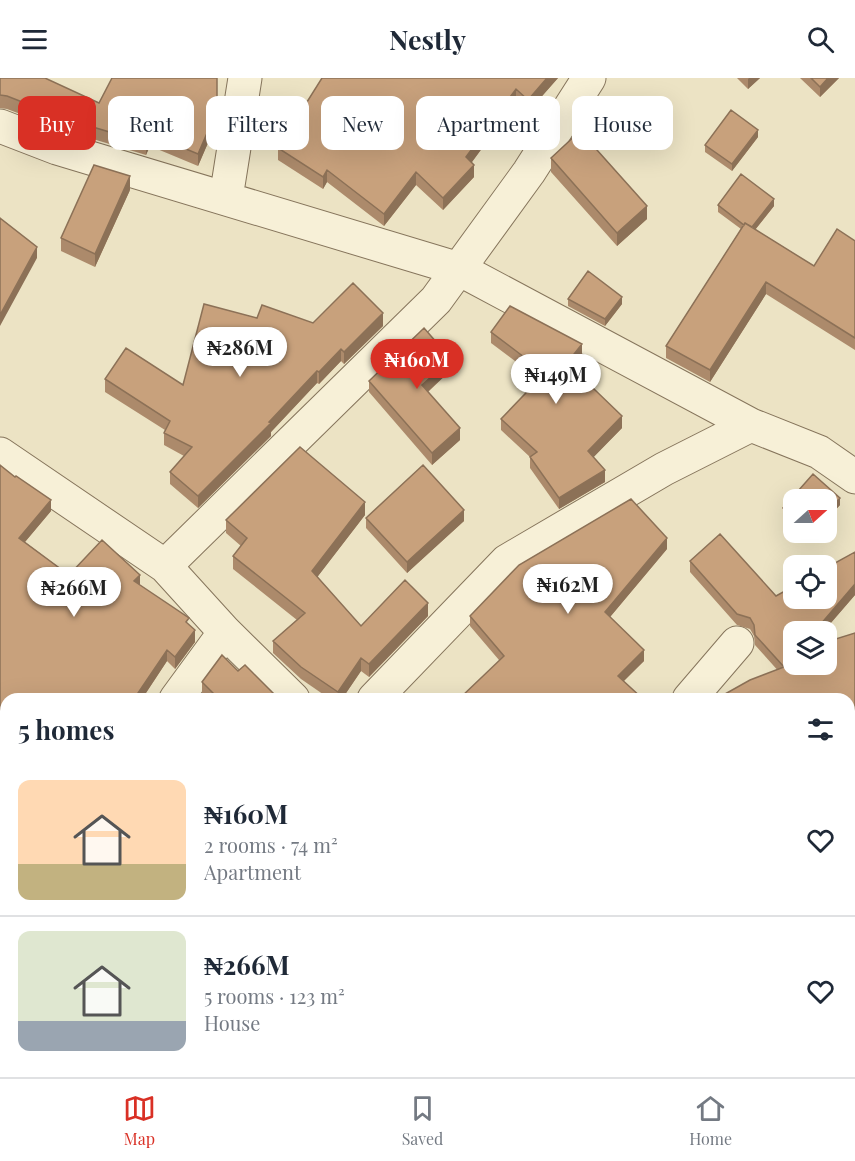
<!DOCTYPE html>
<html lang="en">
<head>
<meta charset="utf-8">
<style>
  :root { --surface:#fff; --page:#f2f2f3; --text:#1f2937; --muted:#747a83; --line:#e0e1e3; --accent:#d93025 }
  body { margin:0; font-family:"Playfair Display",serif; background:var(--page); color:var(--text); height:100vh; display:flex; flex-direction:column; font-size:22px; white-space:nowrap }
  * { box-sizing:border-box; margin:0 }
  p { font-size:20px; color:var(--muted) }
  .icon { flex:none; width:33px; height:33px; fill:none; stroke:currentColor; stroke-width:2; stroke-linecap:round; stroke-linejoin:round }
  .map { position:relative; flex:1; overflow:hidden }
  .details { position:absolute; left:0px; top:615px; width:855px; height:384px; display:flex; flex-direction:column; background:var(--surface); border-radius:18px 18px 0 0; box-shadow:0 6px 24px #0002 }
  .details>* { flex:none }
  .banner { position:absolute; left:18px; top:18px; width:819px; height:54px; display:flex; gap:12px }
  .needle { width:39px; rotate:69deg }
  .tools { position:absolute; left:783px; top:411px; display:grid; gap:12px }
  .tools a { display:grid; place-items:center; width:54px; height:54px; border-radius:12px; background:var(--surface); box-shadow:0 6px 24px #0002; font-size:30px }
  .price { position:absolute; translate:-50% -51px; padding:0 14px; border-radius:21px; background:#fff; color:#222; font-size:20px; line-height:39px; filter:drop-shadow(0 2px 3px #0008) }
  .price::after { content:''; position:absolute; left:50%; top:36px; width:18px; height:14px; margin-left:-9px; background:inherit; clip-path:polygon(0 0,100% 0,50% 100%) }
  .price.on { background:var(--accent); color:#fff }
  ul { padding:0; list-style:none }
  li { display:flex; align-items:center; gap:18px; height:150px; padding:0 18px }
  li+li { border-top:2px solid var(--line) }
  li span { display:grid; place-items:center; flex:none; width:168px; height:120px; border-radius:12px; color:#555 }
  li>.icon { margin-inline-start:auto }
  span .icon { width:72px; height:72px; fill:#fffc; stroke-width:1 }
  li b { font-size:26px }
  h2 { display:flex; justify-content:space-between; align-items:center; height:72px; padding:0 18px; font-size:26px }
  .tag { padding:0 21px; border-radius:12px; background:var(--surface); box-shadow:0 6px 24px #0002; font-size:21px; line-height:54px }
  .tag.on { background:var(--accent); color:#fff }
  header { display:flex; justify-content:space-between; align-items:center; height:78px; padding:0 18px; background:var(--surface); font-size:27px; font-weight:700 }
  .tabs { display:flex; justify-content:space-around; align-items:center; height:84px; border-top:2px solid var(--line); background:var(--surface); font-size:16px; color:var(--muted) }
  .tabs a { display:grid; justify-items:center; gap:3px }
  .tabs .on { color:var(--accent) }
  .map>svg:first-child { display:block }
  .lines { fill:none; stroke-linecap:round; stroke-linejoin:round }
  .street-casing { stroke:#86755c; stroke-width:35 }
  .street { stroke:#f7f0d7; stroke-width:33 }
  .wall { fill:#ac8a6b }
  .shaded-wall { fill:#8c7157 }
  .building { fill:#c8a17c; stroke:#8c7157; stroke-width:1.5 }
</style>
</head>
<body>
<header><svg class="icon" aria-label="menu" viewBox="0 0 24 24"><path d="M4 6h16M4 12h16M4 18h16"/></svg>Nestly<svg class="icon" aria-label="search" viewBox="0 0 24 24"><circle cx="10" cy="10" r="6"/><path d="M15 15l6 6"/></svg></header>
<div class="map">
<svg width="855" height="999" viewBox="0 0 855 999">
  <rect width="100%" height="100%" fill="#ece3c4"/>
  <g class="lines">
    <defs>
      <path id="street" d="M 0,48 L 57,70 L 459,191 L 751,347 L 819,374 L 855,399
        M 226,120 L 245,0
        M 0,376 L 165,488 L 225,554 L 293,621
        M 165,488 L 436,222 L 529,94 L 589,0
        M 176,621 L 225,554
        M 374,621 L 507,483 L 664,391 L 751,347
        M 689,621 L 737,565
        M 849,786 L 855,782
        M 0,865 L 6,856
        M 638,993 L 643,999
        M 482,999 L 495,993"/>
    </defs>
    <use href="#street" class="street-casing"/>
    <use href="#street" class="street"/>
  </g>
  <path class="wall" d="M 0,0 L 99,25 L 217,44 L 198,88 L 150,68 L 146,77 L 63,52 L 7,31 L 0,30 Z
    M 322,0 L 558,0 L 528,34 L 516,24 L 472,84 L 474,99 L 443,132 L 416,107 L 384,148 L 327,104 L 323,111 L 278,82 L 278,70 Z
    M 737,0 L 760,0 L 748,11 Z
    M 800,0 L 839,0 L 820,19 Z
    M 758,59 L 732,93 L 705,74 L 705,67 Z
    M 551,80 L 647,141 L 617,168 L 551,94 Z
    M 130,112 L 95,189 L 61,173 L 61,160 Z
    M 718,127 L 774,128 L 755,152 L 814,188 L 855,163 L 855,272 L 766,216 L 710,304 L 666,280 L 666,268 L 741,151 L 718,134 Z
    M 568,221 L 622,226 L 605,248 L 568,228 Z
    M 257,240 L 313,245 L 383,248 L 344,286 L 341,283 L 319,306 L 317,305 L 271,354 L 271,358 L 198,430 L 170,406 L 170,394 L 184,378 L 164,367 L 164,355 L 165,352 L 105,314 L 105,301 L 183,307 Z
    M 491,254 L 582,278 L 572,290 L 622,350 L 593,379 L 605,404 L 559,431 L 530,390 L 530,379 L 501,352 L 501,341 L 539,301 L 491,265 Z
    M 451,292 L 428,314 L 460,362 L 432,387 L 369,314 L 369,303 Z
    M 0,387 L 51,433 L 25,464 L 69,497 L 140,507 L 189,547 L 195,564 L 175,591 L 167,583 L 142,621 L 6,621 L 6,690 L 0,685 Z
    M 813,396 L 840,420 L 840,427 L 826,442 L 826,422 L 794,422 L 794,447 L 783,437 L 783,430 Z
    M 365,437 L 317,499 L 361,548 L 428,538 L 369,599 L 361,593 L 342,621 L 330,621 L 301,601 L 273,575 L 273,563 L 297,542 L 233,491 L 233,478 L 241,468 L 226,455 L 226,442 Z
    M 366,440 L 464,443 L 407,495 L 366,450 Z
    M 802,454 L 815,454 L 809,461 Z
    M 667,471 L 610,539 L 644,583 L 623,603 L 499,582 L 470,548 L 470,538 Z
    M 855,474 L 855,517 L 823,554 L 794,554 L 849,672 L 755,567 L 754,558 L 750,551 L 737,547 L 690,494 L 690,483 L 776,518 Z
    M 238,593 L 274,621 L 206,621 L 202,617 L 202,604 Z
    M 6,726 L 6,827 L 0,824 L 0,735 Z
    M 855,827 L 855,849 L 850,842 L 850,831 Z
    M 16,993 L 111,993 L 108,997 L 109,999 L 23,999 Z"/>
  <path class="shaded-wall" d="M 547,0 L 558,0 L 528,34 L 528,22 Z
    M 749,0 L 760,0 L 748,11 L 748,1 Z
    M 828,0 L 839,0 L 820,19 L 820,9 Z
    M 516,11 L 516,24 L 466,92 L 466,79 Z
    M 217,32 L 217,44 L 198,88 L 198,76 Z
    M 758,52 L 758,59 L 732,93 L 732,86 Z
    M 150,56 L 150,68 L 146,77 L 146,65 Z
    M 474,87 L 474,99 L 443,132 L 443,120 Z
    M 327,92 L 327,104 L 323,111 L 323,99 Z
    M 416,94 L 416,107 L 384,148 L 384,136 Z
    M 130,98 L 130,112 L 95,189 L 95,176 Z
    M 774,121 L 774,128 L 750,158 L 750,151 Z
    M 647,128 L 647,141 L 617,168 L 617,155 Z
    M 37,169 L 37,180 L 0,248 L 0,237 Z
    M 766,204 L 766,216 L 710,304 L 710,292 Z
    M 622,219 L 622,226 L 605,248 L 605,241 Z
    M 383,235 L 383,248 L 344,286 L 344,274 Z
    M 582,266 L 582,278 L 567,296 L 567,285 Z
    M 341,271 L 341,283 L 319,306 L 319,294 Z
    M 451,281 L 451,292 L 422,319 L 422,307 Z
    M 317,293 L 317,305 L 271,354 L 271,358 L 198,430 L 198,418 L 269,344 Z
    M 622,338 L 622,350 L 588,385 L 588,373 Z
    M 460,350 L 460,362 L 432,387 L 432,375 Z
    M 605,392 L 605,404 L 559,431 L 559,420 Z
    M 840,420 L 840,427 L 826,442 L 826,435 Z
    M 51,422 L 51,433 L 19,471 L 19,460 Z
    M 365,424 L 365,437 L 312,506 L 312,493 Z
    M 464,432 L 464,443 L 407,495 L 407,484 Z
    M 809,454 L 815,454 L 809,461 Z
    M 667,460 L 667,471 L 605,545 L 605,534 Z
    M 140,497 L 140,508 L 134,503 Z
    M 855,506 L 855,517 L 823,554 L 814,554 Z
    M 428,525 L 428,538 L 369,599 L 369,586 Z
    M 195,552 L 195,564 L 175,591 L 175,579 Z
    M 167,572 L 167,583 L 142,621 L 134,621 Z
    M 644,572 L 644,583 L 618,609 L 618,598 Z
    M 361,580 L 361,593 L 342,621 L 338,621 L 338,614 Z
    M 274,616 L 274,621 L 269,621 Z
    M 855,658 L 855,669 L 849,672 L 849,661 Z
    M 855,708 L 855,719 L 849,722 L 849,711 Z
    M 855,931 L 855,942 L 849,947 L 849,935 Z
    M 6,973 L 6,985 L 0,992 L 0,981 Z
    M 102,993 L 111,993 L 106,999 Z
    M 381,993 L 403,993 L 403,995 L 395,999 L 367,999 Z"/>
  <path class="building" d="M 0,0 L 45,0 L 99,25 L 112,0 L 217,0 L 217,32 L 198,76 L 150,56 L 146,65 L 63,40 L 7,18 L 0,17 Z
    M 322,0 L 547,0 L 528,22 L 516,11 L 466,79 L 474,87 L 443,120 L 416,94 L 384,136 L 327,92 L 323,99 L 278,70 Z
    M 811,0 L 828,0 L 820,9 Z
    M 731,32 L 758,52 L 732,86 L 705,67 Z
    M 580,53 L 647,128 L 617,155 L 551,80 Z
    M 94,87 L 130,98 L 95,176 L 61,160 Z
    M 741,96 L 774,121 L 752,149 L 745,145 L 744,147 L 718,127 Z
    M 0,140 L 37,169 L 0,237 Z
    M 745,145 L 814,188 L 837,151 L 855,163 L 855,260 L 766,204 L 710,292 L 666,268 Z
    M 588,193 L 622,219 L 605,241 L 568,221 Z
    M 353,205 L 383,235 L 344,274 L 341,271 L 319,294 L 317,293 L 269,344 L 271,345 L 198,418 L 170,394 L 192,369 L 164,355 L 170,343 L 105,301 L 126,270 L 183,307 L 204,226 L 257,240 L 262,227 L 313,245 Z
    M 510,228 L 582,266 L 567,285 L 622,338 L 588,373 L 605,392 L 559,420 L 530,379 L 537,374 L 501,341 L 545,295 L 491,254 Z
    M 424,250 L 451,281 L 422,307 L 460,350 L 432,375 L 369,303 Z
    M 300,369 L 365,424 L 312,493 L 361,548 L 405,502 L 428,525 L 369,586 L 361,580 L 338,614 L 301,589 L 273,563 L 305,535 L 233,478 L 247,460 L 226,442 Z
    M 0,387 L 15,399 L 16,398 L 51,422 L 19,460 L 69,497 L 102,462 L 140,497 L 134,503 L 189,540 L 186,544 L 195,552 L 175,579 L 167,572 L 134,621 L 6,621 L 6,678 L 0,674 Z
    M 423,387 L 464,432 L 407,484 L 366,440 Z
    M 813,396 L 840,420 L 826,435 L 826,422 L 794,422 L 794,440 L 783,430 Z
    M 631,421 L 667,460 L 605,534 L 644,572 L 618,598 L 643,621 L 459,621 L 504,578 L 470,538 L 519,487 Z
    M 720,456 L 776,518 L 794,508 L 794,520 L 826,520 L 826,490 L 855,474 L 855,506 L 814,554 L 794,554 L 794,586 L 826,586 L 826,564 L 855,555 L 855,658 L 849,661 L 849,621 L 716,621 L 750,602 L 784,589 L 755,557 L 754,547 L 750,540 L 737,536 L 690,483 Z
    M 222,577 L 238,593 L 245,587 L 274,616 L 269,621 L 219,621 L 202,604 Z
    M 849,683 L 855,697 L 855,708 L 849,711 Z
    M 6,726 L 6,815 L 0,812 L 0,735 Z
    M 855,827 L 855,838 L 850,831 Z
    M 855,878 L 855,931 L 849,935 L 849,883 Z
    M 6,904 L 6,973 L 0,981 L 0,912 Z
    M 29,993 L 103,993 L 109,999 L 35,999 Z
    M 207,993 L 381,993 L 367,999 L 198,999 Z
    M 507,993 L 577,993 L 581,999 L 498,999 L 503,996 Z"/>
</svg>
<div class="tools">
<a><svg class="needle" viewBox="-14 -14 28 28"><path d="M0-13l5 13h-10z" fill="#e53935"/><path d="M0 13l5-13h-10z" fill="#747a83"/></svg></a>
<a><svg class="icon" aria-label="locate" viewBox="0 0 24 24"><circle cx="12" cy="12" r="6"/><path d="M12 2v4M12 18v4M2 12h4M18 12h4"/></svg></a>
<a><svg class="icon" aria-label="layers" viewBox="0 0 24 24"><path d="M12 4l9 5-9 5-9-5zM3 14l9 5 9-5"/></svg></a>
</div>
<b class="price" style="left:240px;top:300px">₦286M</b>
<b class="price on" style="left:417px;top:312px">₦160M</b>
<b class="price" style="left:556px;top:327px">₦149M</b>
<b class="price" style="left:568px;top:537px">₦162M</b>
<b class="price" style="left:74px;top:540px">₦266M</b>
<div class="banner">
<a class="tag on">Buy</a>
<a class="tag">Rent</a>
<a class="tag">Filters</a>
<a class="tag">New</a>
<a class="tag">Apartment</a>
<a class="tag">House</a>
</div>
<section class="details">
<h2>5 homes<svg class="icon" aria-label="filters" viewBox="0 0 24 24"><path d="M4 7h16M4 17h16"/><circle cx="9" cy="7" r="2"/><circle cx="15" cy="17" r="2"/></svg></h2>
<ul>
<li><span style="background:linear-gradient(#ffd9b3 70%,#c2b280 0)"><svg class="icon" aria-label="home" viewBox="0 0 24 24"><path d="M3 11l9-7 9 7M6 9v11h12V9"/></svg></span><div><b>₦160M</b><p>2 rooms · 74 m²</p><p>Apartment</p></div><svg class="icon" aria-label="heart" viewBox="0 0 24 24"><path d="M12 20l-8-8c-3-5 5-10 8-4 3-6 11-1 8 4z"/></svg></li>
<li><span style="background:linear-gradient(#dfe7d0 75%,#9aa5b1 0)"><svg class="icon" aria-label="home" viewBox="0 0 24 24"><path d="M3 11l9-7 9 7M6 9v11h12V9"/></svg></span><div><b>₦266M</b><p>5 rooms · 123 m²</p><p>House</p></div><svg class="icon" aria-label="heart" viewBox="0 0 24 24"><path d="M12 20l-8-8c-3-5 5-10 8-4 3-6 11-1 8 4z"/></svg></li>
</ul>
</section>
</div>
<nav class="tabs">
<a class="on"><svg class="icon" aria-label="map" viewBox="0 0 24 24"><path d="M3 6l6-2 6 2 6-2v14l-6 2-6-2-6 2zM9 4v14M15 6v14"/></svg>Map</a>
<a><svg class="icon" aria-label="saved" viewBox="0 0 24 24"><path d="M7 4h10v16l-5-4-5 4z"/></svg>Saved</a>
<a><svg class="icon" aria-label="home" viewBox="0 0 24 24"><path d="M3 11l9-7 9 7M6 9v11h12V9"/></svg>Home</a>
</nav>
</body>
</html>
